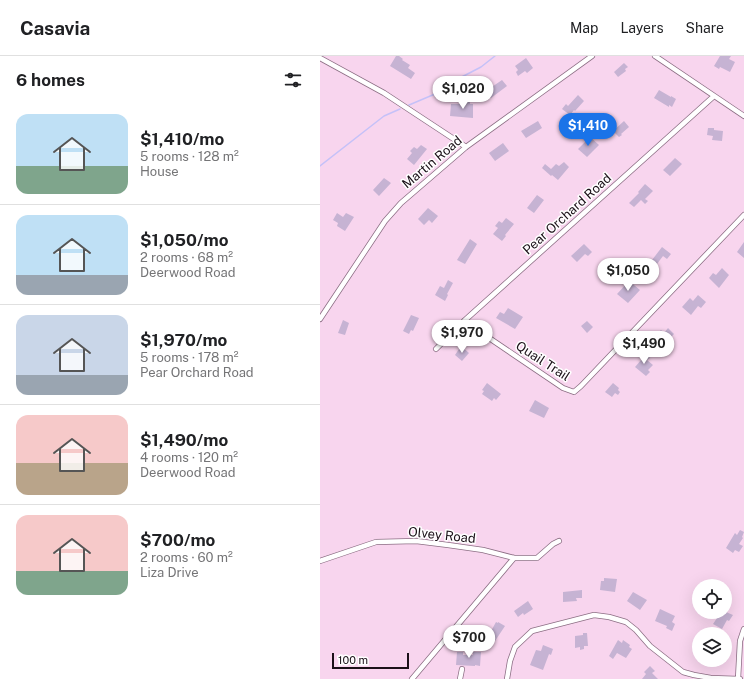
<!DOCTYPE html>
<html lang="en">
<head>
<meta charset="utf-8">
<style>
  :root { --surface:#fff; --page:#f2f2f2; --text:#202124; --muted:#757577; --line:#e0e0e0; --accent:#1a73e8 }
  body { margin:0; font-family:"Public Sans",sans-serif; background:var(--page); color:var(--text); height:100vh; display:flex; flex-direction:column; font-size:15px; white-space:nowrap }
  * { box-sizing:border-box; margin:0 }
  p { font-size:13px; color:var(--muted) }
  .icon { flex:none; width:22px; height:22px; fill:none; stroke:currentColor; stroke-width:2; stroke-linecap:round; stroke-linejoin:round }
  .map { position:relative; flex:1; overflow:hidden }
  .panel { display:flex; flex-direction:column; background:var(--surface); width:320px }
  .panel>* { flex:none }
  .buttons { position:absolute; left:372px; top:523px; display:grid; gap:8px }
  .buttons a { display:grid; place-items:center; width:40px; height:40px; border-radius:50%; background:var(--surface); box-shadow:0 4px 16px #0002; font-size:20px }
  .scale { position:absolute; left:12px; bottom:10px; width:77px; box-sizing:border-box; padding-left:4px; border:2px solid #1b1018; border-top:0; font-size:11px; line-height:14px; white-space:nowrap; color:#1b1018; -webkit-text-stroke:3px #fff; paint-order:stroke }
  .price { position:absolute; translate:-50% -34px; padding:0 9px; border-radius:14px; background:#fff; color:#222; font-size:13px; line-height:26px; filter:drop-shadow(0 1px 2px #0008) }
  .price::after { content:''; position:absolute; left:50%; top:24px; width:12px; height:9px; margin-left:-6px; background:inherit; clip-path:polygon(0 0,100% 0,50% 100%) }
  .price.current { background:var(--accent); color:#fff }
  ul { padding:0; list-style:none }
  li { display:flex; align-items:center; gap:12px; height:100px; padding:0 16px }
  li+li { border-top:1px solid var(--line) }
  li span { display:grid; place-items:center; flex:none; width:112px; height:80px; border-radius:12px; color:#555 }
  li>.icon { margin-inline-start:auto }
  span .icon { width:48px; height:48px; fill:#fffc; stroke-width:1 }
  li b { font-size:17px }
  h2 { display:flex; justify-content:space-between; align-items:center; height:48px; padding:0 16px; font-size:17px }
  header { display:flex; align-items:center; gap:24px; box-sizing:border-box; height:56px; padding:0 20px; background:var(--surface); border-bottom:1px solid var(--line) }
  header strong { font-size:19px }
  nav { display:flex; gap:22px; margin-inline-start:auto; font-size:14px }
  main { display:flex; flex:1; min-height:0 }
  .map>svg:first-child { display:block }
  .lines { fill:none; stroke-linecap:round; stroke-linejoin:round }
  .stream { stroke:#c5c1f8; stroke-width:1.5 }
  .building { fill:#c6b3d3 }
  .minor-casing { stroke:#8c6e84; stroke-width:6 }
  .minor { stroke:#fff; stroke-width:4.5 }
  .labels { text-anchor:middle; dominant-baseline:central; stroke-width:3; stroke-linejoin:round; paint-order:stroke }
  .street-label { font-size:13px; fill:#1b1018; stroke:#fff }
</style>
</head>
<body>
<header>
<strong>Casavia</strong>
<nav><a>Map</a><a>Layers</a><a>Share</a></nav>
</header>
<main>
<section class="panel">
<h2>6 homes<svg class="icon" aria-label="filters" viewBox="0 0 24 24"><path d="M4 7h16M4 17h16"/><circle cx="9" cy="7" r="2"/><circle cx="15" cy="17" r="2"/></svg></h2>
<ul>
<li><span style="background:linear-gradient(#bfe0f5 65%,#7fa58c 0)"><svg class="icon" aria-label="home" viewBox="0 0 24 24"><path d="M3 11l9-7 9 7M6 9v11h12V9"/></svg></span><div><b>$1,410/mo</b><p>5 rooms · 128 m²</p><p>House</p></div></li>
<li><span style="background:linear-gradient(#bfe0f5 75%,#9aa5b1 0)"><svg class="icon" aria-label="home" viewBox="0 0 24 24"><path d="M3 11l9-7 9 7M6 9v11h12V9"/></svg></span><div><b>$1,050/mo</b><p>2 rooms · 68 m²</p><p>Deerwood Road</p></div></li>
<li><span style="background:linear-gradient(#c9d6e8 75%,#9aa5b1 0)"><svg class="icon" aria-label="home" viewBox="0 0 24 24"><path d="M3 11l9-7 9 7M6 9v11h12V9"/></svg></span><div><b>$1,970/mo</b><p>5 rooms · 178 m²</p><p>Pear Orchard Road</p></div></li>
<li><span style="background:linear-gradient(#f6c9c9 60%,#b9a48a 0)"><svg class="icon" aria-label="home" viewBox="0 0 24 24"><path d="M3 11l9-7 9 7M6 9v11h12V9"/></svg></span><div><b>$1,490/mo</b><p>4 rooms · 120 m²</p><p>Deerwood Road</p></div></li>
<li><span style="background:linear-gradient(#f6c9c9 70%,#7fa58c 0)"><svg class="icon" aria-label="home" viewBox="0 0 24 24"><path d="M3 11l9-7 9 7M6 9v11h12V9"/></svg></span><div><b>$700/mo</b><p>2 rooms · 60 m²</p><p>Liza Drive</p></div></li>
</ul>
</section>
<div class="map">
<svg width="424" height="623" viewBox="0 0 424 623">
  <rect width="100%" height="100%" fill="#f8d5ee"/>
  <g class="lines">
    <path class="stream" d="M 89,49 L 115,38 L 132,26 L 161,11 L 175,0
      M 0,110 L 64,60 L 80,53"/>
  </g>
  <path class="building" d="M 76,0 L 79,0 L 83,3 L 82,4 L 90,9 L 88,12 L 95,17 L 91,23 L 70,10 Z
    M 400,0 L 411,0 L 409,3 L 415,6 L 410,16 L 400,11 L 399,13 L 394,10 Z
    M 206,2 L 213,12 L 207,17 L 205,15 L 198,20 L 196,16 L 198,14 L 195,10 Z
    M 304,7 L 308,11 L 305,13 L 306,15 L 298,21 L 294,16 Z
    M 182,24 L 187,30 L 171,42 L 166,35 Z
    M 339,34 L 351,41 L 351,40 L 356,43 L 352,51 L 349,49 L 349,51 L 334,42 Z
    M 258,39 L 264,45 L 255,55 L 254,54 L 250,59 L 242,53 L 246,48 L 248,50 Z
    M 143,43 L 150,43 L 150,48 L 153,48 L 153,62 L 130,60 L 131,48 L 142,48 Z
    M 218,65 L 222,72 L 206,82 L 201,75 Z
    M 304,65 L 309,71 L 301,78 L 302,79 L 299,81 L 293,75 Z
    M 388,72 L 394,72 L 394,74 L 403,75 L 402,85 L 392,84 L 393,80 L 387,79 Z
    M 270,81 L 279,89 L 267,101 L 258,93 Z
    M 183,87 L 189,95 L 175,105 L 169,97 Z
    M 101,89 L 107,93 L 94,109 L 87,103 L 92,97 L 90,95 L 94,91 L 97,93 Z
    M 355,102 L 362,108 L 350,120 L 343,114 Z
    M 244,106 L 249,111 L 238,124 L 232,119 L 231,120 L 222,112 L 225,108 L 231,113 L 236,108 L 239,110 Z
    M 64,122 L 71,127 L 59,140 L 53,134 Z
    M 325,128 L 333,135 L 325,143 L 328,145 L 325,148 L 321,144 L 314,151 L 309,147 L 319,137 L 318,136 Z
    M 217,139 L 224,144 L 214,157 L 207,152 Z
    M 108,152 L 118,160 L 112,167 L 109,164 L 104,169 L 98,163 Z
    M 17,157 L 23,161 L 26,157 L 34,161 L 25,175 L 17,170 L 18,167 L 13,164 Z
    M 186,162 L 194,168 L 185,179 L 186,180 L 182,185 L 173,178 L 178,172 L 175,170 L 179,165 L 182,167 Z
    M 150,183 L 157,188 L 145,208 L 137,204 Z
    M 424,186 L 424,202 L 417,196 Z
    M 264,188 L 272,196 L 268,200 L 265,198 L 257,206 L 251,200 Z
    M 342,191 L 351,198 L 347,203 L 343,200 L 337,208 L 332,204 Z
    M 402,212 L 409,219 L 399,232 L 389,222 L 393,217 L 396,219 Z
    M 128,224 L 133,227 L 127,238 L 128,239 L 125,245 L 115,239 L 120,230 L 124,232 Z
    M 309,225 L 320,234 L 308,247 L 297,238 Z
    M 378,239 L 386,246 L 381,252 L 378,250 L 371,259 L 362,251 L 370,242 L 373,245 Z
    M 188,252 L 203,261 L 195,273 L 176,262 L 180,256 L 184,258 Z
    M 91,259 L 99,262 L 93,275 L 91,274 L 89,278 L 83,275 Z
    M 23,264 L 29,267 L 25,279 L 18,277 Z
    M 267,265 L 273,271 L 267,277 L 261,270 Z
    M 348,272 L 354,278 L 345,287 L 336,279 L 341,274 L 344,277 Z
    M 141,290 L 149,297 L 142,305 L 135,299 Z
    M 323,296 L 330,302 L 327,304 L 333,309 L 328,314 L 330,316 L 326,320 L 315,311 L 322,303 L 319,301 Z
    M 167,327 L 181,338 L 176,344 L 174,342 L 172,345 L 162,338 L 164,335 L 162,334 Z
    M 293,327 L 299,332 L 298,334 L 300,336 L 298,339 L 295,337 L 292,341 L 285,336 Z
    M 215,344 L 229,352 L 224,362 L 209,355 Z
    M 420,474 L 424,476 L 422,481 L 423,482 L 419,488 L 423,490 L 419,496 L 415,494 L 413,497 L 406,492 L 415,477 L 417,479 Z
    M 284,522 L 297,523 L 295,536 L 280,534 L 281,525 L 284,525 Z
    M 262,534 L 262,542 L 256,542 L 257,545 L 243,546 L 243,536 Z
    M 313,536 L 327,544 L 320,554 L 307,545 Z
    M 208,545 L 213,553 L 204,559 L 203,557 L 198,561 L 194,555 Z
    M 340,553 L 355,560 L 352,566 L 355,568 L 352,575 L 346,572 L 347,570 L 335,565 Z
    M 401,556 L 406,556 L 413,559 L 409,565 L 407,564 L 402,573 L 393,568 Z
    M 176,566 L 178,567 L 178,566 L 185,570 L 175,585 L 166,580 L 169,576 L 170,577 Z
    M 263,577 L 267,577 L 268,590 L 264,590 L 264,593 L 260,594 L 260,591 L 255,592 L 255,580 L 263,579 Z
    M 298,584 L 302,587 L 303,584 L 310,589 L 309,591 L 312,593 L 306,602 L 297,597 L 293,603 L 289,600 Z
    M 223,589 L 233,593 L 231,599 L 229,598 L 223,614 L 210,609 L 216,594 L 221,595 Z
    M 137,596 L 143,596 L 143,599 L 153,599 L 153,596 L 161,596 L 160,610 L 155,609 L 155,610 L 136,609 Z
    M 330,610 L 335,615 L 332,617 L 338,623 L 322,623 L 326,618 L 324,616 Z"/>
  <g class="lines">
    <defs>
      <path id="minor" d="M 335,0 L 424,60
        M 0,2 L 64,37 L 146,91
        M 0,263 L 65,165 L 81,147 L 146,91 L 272,0
        M 144,265 L 243,332 L 254,336 L 261,330 L 424,159
        M 116,293 L 144,265 L 394,40
        M 0,505 L 56,486 L 96,485 L 128,489 L 163,494 L 194,502 L 217,502 L 233,488 L 239,485
        M 92,623 L 194,502
        M 140,623 L 142,613
        M 187,623 L 190,605 L 195,591 L 212,575 L 274,559 L 289,561 L 306,566 L 316,574 L 330,590 L 363,616 L 374,619 L 391,622 L 420,623
        M 418,623 L 420,585 L 424,573"/>
    </defs>
    <use href="#minor" class="minor-casing"/>
    <use href="#minor" class="minor"/>
  </g>
  <g class="labels">
    <g class="street-label">
      <text transform="translate(112 106) rotate(-40)">Martin Road</text>
      <text transform="translate(247 158) rotate(-42)">Pear Orchard Road</text>
      <text transform="translate(223 305) rotate(33)">Quail Trail</text>
      <text transform="translate(122 479) rotate(6)">Olvey Road</text>
    </g>
  </g>
</svg>
<div class="buttons">
<a><svg class="icon" aria-label="locate" viewBox="0 0 24 24"><circle cx="12" cy="12" r="6"/><path d="M12 2v4M12 18v4M2 12h4M18 12h4"/></svg></a>
<a><svg class="icon" aria-label="layers" viewBox="0 0 24 24"><path d="M12 4l9 5-9 5-9-5zM3 14l9 5 9-5"/></svg></a>
</div>
<div class="scale">100 m</div>
<b class="price" style="left:143px;top:54px">$1,020</b>
<b class="price current" style="left:268px;top:91px">$1,410</b>
<b class="price" style="left:308px;top:236px">$1,050</b>
<b class="price" style="left:142px;top:298px">$1,970</b>
<b class="price" style="left:324px;top:309px">$1,490</b>
<b class="price" style="left:149px;top:603px">$700</b>
</div>
</main>
</body>
</html>
